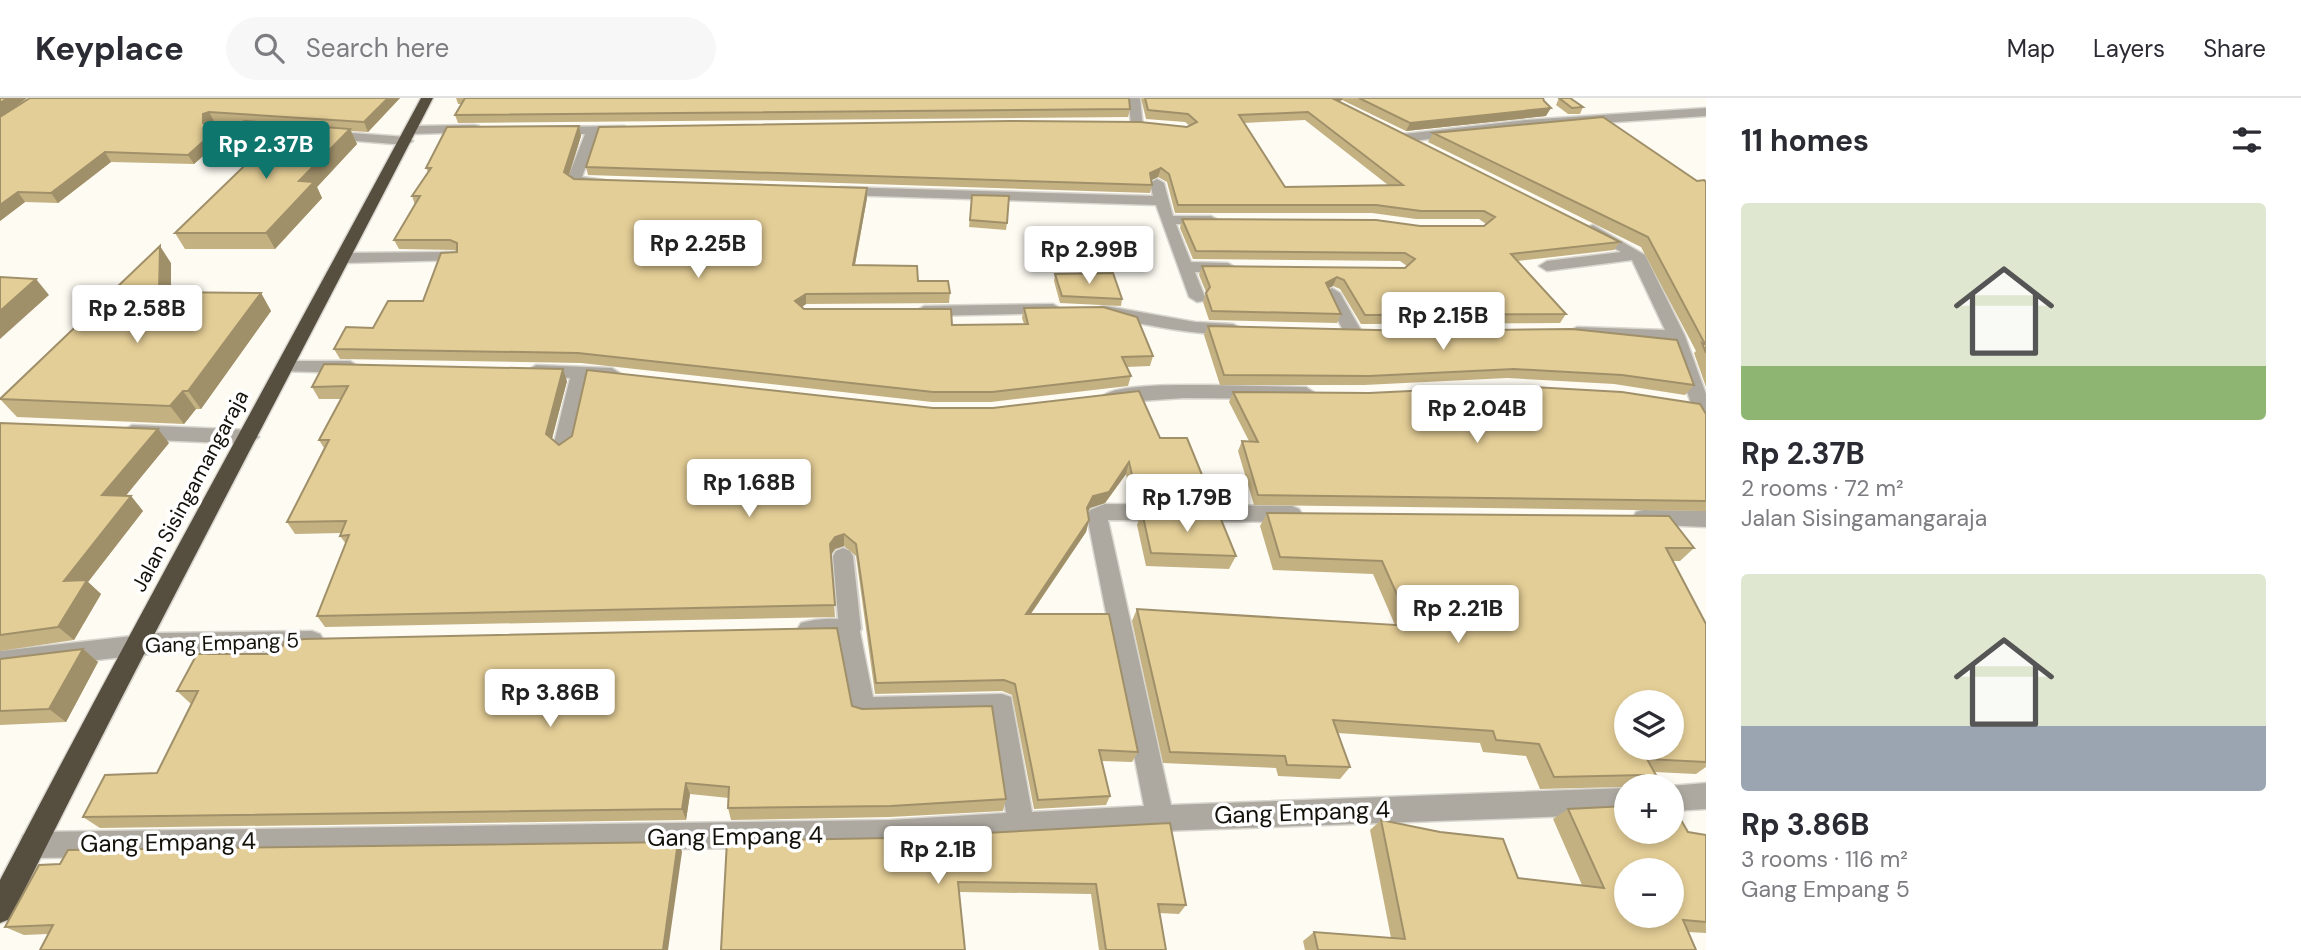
<!DOCTYPE html>
<html lang="en">
<head>
<meta charset="utf-8">
<style>
  :root { --surface:#fff; --page:#f7f7f7; --text:#2b2b33; --muted:#7c7c81; --line:#e1e1e2; --accent:#0f766e }
  body { margin:0; font-family:"DM Sans",sans-serif; background:var(--page); color:var(--text); height:100vh; display:flex; flex-direction:column; font-size:26px; white-space:nowrap }
  * { box-sizing:border-box; margin:0 }
  p { font-size:23px; color:var(--muted) }
  .icon { flex:none; width:38px; height:38px; fill:none; stroke:currentColor; stroke-width:2; stroke-linecap:round; stroke-linejoin:round }
  .map { position:relative; flex:1; overflow:hidden }
  .details { display:flex; flex-direction:column; background:var(--surface); width:595px }
  .details>* { flex:none }
  .buttons { position:absolute; left:1614px; top:592px; display:grid; gap:14px }
  .buttons a { display:grid; place-items:center; width:70px; height:70px; border-radius:50%; background:var(--surface); box-shadow:0 4px 10px #0003; font-size:35px }
  .price { position:absolute; translate:-50% -60px; padding:0 16px; border-radius:7px; background:#fff; color:#222; font-size:23px; line-height:46px; filter:drop-shadow(0 2px 4px #0008) }
  .price::after { content:''; position:absolute; left:50%; top:42px; width:21px; height:16px; margin-left:-10px; background:inherit; clip-path:polygon(0 0,100% 0,50% 100%) }
  .price.current { background:var(--accent); color:#fff }
  ul { padding:0; list-style:none }
  li { display:grid; align-content:center; gap:14px; height:371px; padding:0 35px }
  li span { display:grid; place-items:center; height:217px; border-radius:7px; color:#555 }
  li>.icon { margin-inline-start:auto }
  span .icon { width:126px; height:126px; fill:#fffc; stroke-width:1 }
  li b { font-size:30px }
  h2 { display:flex; justify-content:space-between; align-items:center; height:84px; padding:0 35px; font-size:30px }
  header { display:flex; align-items:center; gap:42px; box-sizing:border-box; height:98px; padding:0 35px; background:var(--surface); border-bottom:2px solid var(--line) }
  header strong { font-size:33px }
  nav { display:flex; gap:38px; margin-inline-start:auto; font-size:24px }
  .search { width:490px; height:63px; background:var(--page); display:flex; align-items:center; gap:18px; box-sizing:border-box; padding:0 24px; border-radius:38px; color:var(--muted); font-size:26px }
  main { display:flex; flex:1; min-height:0 }
  .map>svg:first-child { display:block }
  .lines { fill:none; stroke-linecap:round; stroke-linejoin:round }
  .lane-casing { stroke:#d8d6ce; stroke-width:4 }
  .street-casing { stroke:#d8d6ce; stroke-width:3 }
  .highway-casing { stroke:#d8d6ce; stroke-width:3 }
  .lane { fill:#ada9a1; fill-rule:evenodd }
  .street { fill:#ada9a1; fill-rule:evenodd }
  .highway { fill:#564e3f; fill-rule:evenodd }
  .wall { fill:#c4b182; fill-rule:evenodd }
  .shaded-wall { fill:#a0906a }
  .building { fill:#e4ce97; stroke:#a0906a; stroke-width:2; fill-rule:evenodd }
  .labels { text-anchor:middle; dominant-baseline:central; stroke-width:7; stroke-linejoin:round; paint-order:stroke }
  .street-label { font-size:21px; fill:#13110a; stroke:#fff }
  .near-street-label { font-size:24px; fill:#13110a; stroke:#fff }
</style>
</head>
<body>
<header>
<strong>Keyplace</strong>
<div class="search"><svg class="icon" aria-label="search" viewBox="0 0 24 24"><circle cx="10" cy="10" r="6"/><path d="M15 15l6 6"/></svg>Search here</div>
<nav><a>Map</a><a>Layers</a><a>Share</a></nav>
</header>
<main>
<div class="map">
<svg width="1706" height="852" viewBox="0 0 1706 852">
  <rect width="100%" height="100%" fill="#fefbf3"/>
  <g class="lines">
    <defs>
      <path id="lane" d="M 843,450 L 850,453 L 853,458 L 861,531 L 857,537 L 850,540 L 843,537 L 839,531 L 833,458 L 836,453 Z"/>
      <path id="street" d="M 1128,0 L 1140,0 L 1143,29 L 1131,26 Z
        M 1706,10 L 1706,18 L 1526,30 L 1404,44 L 1397,40 L 1404,36 L 1526,22 Z
        M 215,26 L 279,30 L 286,34 L 279,38 L 210,33 L 210,27 Z
        M 474,27 L 479,28 L 479,34 L 413,36 L 406,32 L 413,28 Z
        M 547,29 L 624,28 L 631,32 L 624,36 L 598,36 L 582,79 L 604,82 L 606,85 C 597,92 575,89 567,82 L 585,36 L 552,36 L 547,35 Z
        M 325,33 L 406,39 L 413,43 L 406,47 L 320,40 L 318,37 Z
        M 1157,81 L 1164,85 L 1173,118 L 1211,118 L 1218,122 L 1211,126 L 1176,126 L 1191,164 L 1228,165 L 1236,170 L 1228,175 L 1195,174 L 1205,199 L 1203,203 L 1197,204 L 1189,199 L 1156,107 L 841,97 L 834,93 L 841,89 L 1153,98 L 1150,85 Z
        M 1593,127 L 1645,157 L 1685,238 L 1706,296 L 1706,328 L 1697,322 L 1669,243 L 1577,239 L 1568,234 L 1577,229 L 1665,232 L 1632,162 L 1547,173 L 1539,168 L 1547,163 L 1621,154 L 1588,135 L 1588,129 Z
        M 453,154 L 459,156 L 459,162 L 343,165 L 335,160 L 343,155 Z
        M 1332,190 L 1340,195 L 1362,234 L 1359,238 L 1347,238 L 1344,234 L 1324,195 Z
        M 1053,206 L 1061,211 L 1059,215 L 924,218 L 916,213 L 924,208 Z
        M 1106,208 L 1195,224 L 1233,226 L 1242,231 C 1228,246 1122,222 1100,217 L 1098,213 L 1100,209 Z
        M 285,263 L 350,263 L 359,269 L 350,275 L 279,273 L 276,269 Z
        M 536,267 L 612,270 L 621,276 L 612,282 L 588,281 L 570,354 L 563,356 L 553,349 L 570,280 L 530,277 L 527,273 Z
        M 1208,287 L 1306,289 L 1315,295 L 1306,301 L 1184,300 L 1111,305 L 1102,299 C 1112,285 1189,287 1208,287 Z
        M 132,327 L 249,332 L 259,339 L 249,346 L 132,341 L 122,334 Z
        M 1105,406 L 1292,408 L 1299,411 L 1302,416 L 1299,421 L 1292,424 L 1108,422 L 1171,707 L 1626,690 L 1626,716 L 1160,733 L 890,748 L 33,760 L 23,757 L 19,747 L 23,737 L 33,734 L 890,722 L 1006,715 L 991,618 L 862,621 L 853,618 L 840,541 L 801,539 L 797,532 L 801,525 C 817,520 842,519 858,524 L 873,599 L 1002,596 L 1011,599 L 1032,714 L 1144,708 L 1087,418 L 1090,412 Z
        M 1643,412 L 1706,413 L 1706,429 L 1636,426 L 1633,420 L 1636,414 Z
        M 312,533 L 320,536 L 324,543 L 320,550 L 312,553 L 159,555 L 0,573 L 0,553 L 159,535 Z
        M 1706,685 L 1706,711 L 1671,713 L 1670,688 Z"/>
      <path id="highway" d="M 421,0 L 433,0 C 292,274 147,545 10,821 L 0,825 L 0,782 C 137,519 281,261 421,0 Z"/>
    </defs>
    <use href="#lane" class="lane-casing"/>
    <use href="#street" class="street-casing"/>
    <use href="#highway" class="highway-casing"/>
    <use href="#lane" class="lane"/>
    <use href="#street" class="street"/>
    <use href="#highway" class="highway"/>
  </g>
  <path class="wall" d="M 0,0 L 27,0 L 6,16 L 30,0 L 400,0 L 368,34 L 351,33 L 357,46 L 317,89 L 322,100 L 275,151 L 185,151 L 175,135 L 263,50 L 253,39 L 246,26 L 214,23 L 208,25 L 227,37 L 194,66 L 111,64 L 58,105 L 25,104 L 0,123 Z
    M 456,0 L 1129,0 L 1130,11 L 1128,19 L 458,25 L 455,17 L 461,6 L 458,6 Z
    M 1141,0 L 1543,0 L 1546,18 L 1406,33 L 1342,2 L 1339,3 L 1620,144 L 1614,152 L 1518,163 L 1566,216 L 1560,225 L 1361,226 L 1340,191 L 1333,188 L 1328,190 L 1341,216 L 1337,225 L 1209,222 L 1203,204 L 1206,194 L 1199,177 L 1202,168 L 1405,170 L 1407,168 L 1400,163 L 1193,161 L 1180,130 L 1182,121 L 1420,128 L 1484,128 L 1486,126 L 1479,121 L 1416,121 L 1372,115 L 1175,115 L 1167,84 L 1158,79 L 1151,82 L 1152,87 L 1150,95 L 588,77 L 586,69 L 1187,29 L 1190,28 L 1185,24 L 1146,21 ZM 1305,22 L 1388,87 L 1285,89 L 1244,25 Z
    M 1559,0 L 1583,9 L 1580,16 L 1568,16 L 1556,7 Z
    M 579,28 L 581,38 L 569,77 L 574,81 L 867,90 L 867,100 L 855,167 L 918,183 L 950,195 L 949,205 L 806,206 L 802,209 L 804,211 L 952,227 L 1024,226 L 1022,220 L 1024,210 L 1153,258 L 1150,268 L 1127,269 L 1131,278 L 1128,288 L 991,304 L 932,304 L 581,265 L 340,261 L 334,251 L 423,203 L 457,154 L 454,152 L 399,151 L 394,142 L 415,107 L 412,98 L 428,74 L 426,70 Z
    M 1433,35 L 1706,84 L 1706,289 L 1694,255 L 1696,253 L 1641,149 L 1428,44 Z
    M 972,97 L 1007,125 L 1006,132 L 969,129 Z
    M 171,165 L 171,194 L 261,195 L 271,213 L 201,311 L 196,311 L 184,326 L 17,319 L 0,301 Z
    M 1055,176 L 1122,201 L 1121,208 L 1060,205 L 1054,183 Z
    M 1208,228 L 1418,233 L 1694,287 L 1685,297 L 1614,286 L 1507,280 L 1364,287 L 1220,287 L 1204,237 Z
    M 567,283 L 552,341 L 559,347 L 1160,340 L 1209,394 L 1204,406 L 1132,406 L 1126,376 L 1105,405 L 1090,410 L 1088,414 L 1089,422 L 1086,434 L 1031,516 L 1138,654 L 1132,664 L 1102,663 L 1110,698 L 1106,707 L 1034,711 L 1012,597 L 1002,593 L 875,596 L 856,458 L 844,448 L 835,451 L 831,457 L 835,519 L 325,529 L 317,518 L 346,446 L 340,438 L 341,435 L 295,436 L 287,424 L 324,350 L 319,342 L 342,301 L 319,301 L 312,289 Z
    M 1233,294 L 1706,316 L 1706,413 L 1254,407 L 1238,353 L 1242,343 L 1249,343 L 1229,304 Z
    M 0,325 L 169,345 L 125,398 L 131,398 L 143,413 L 88,484 L 101,496 L 74,542 L 0,553 Z
    M 1142,414 L 1236,458 L 1229,471 L 1146,468 L 1137,427 Z
    M 1267,415 L 1694,450 L 1680,463 L 1673,463 L 1706,526 L 1706,669 L 1696,676 L 1654,674 L 1662,688 L 1540,691 L 1526,658 L 1483,654 L 1480,645 L 1338,635 L 1350,669 L 1340,681 L 1278,678 L 1276,670 L 1163,665 L 1132,523 L 1137,511 L 1395,527 L 1373,476 L 1273,472 L 1260,428 Z
    M 83,551 L 98,564 L 66,624 L 0,627 L 0,561 Z
    M 177,593 L 852,608 L 1006,701 L 1003,713 L 890,719 L 731,722 L 728,710 L 729,700 L 690,696 L 686,722 L 100,730 L 83,719 L 157,675 L 191,606 Z
    M 1568,711 L 1706,737 L 1706,835 L 1688,834 L 1696,852 L 1305,852 L 1303,843 L 1314,834 L 1391,840 L 1370,732 L 1381,722 L 1518,780 L 1582,787 L 1553,721 Z
    M 891,740 L 1186,807 L 1179,816 L 1159,815 L 1166,852 L 1099,852 L 1091,796 L 959,794 Z
    M 678,744 L 682,754 L 48,836 L 24,837 L 5,829 Z"/>
  <path class="shaded-wall" d="M 8,0 L 27,0 L 0,20 L 0,5 Z
    M 388,0 L 400,0 L 368,34 L 364,24 Z
    M 1332,0 L 1343,0 L 1342,2 L 1328,8 Z
    M 1551,10 L 1546,18 L 1406,33 L 1410,25 Z
    M 209,14 L 214,23 L 208,25 L 203,25 L 203,16 Z
    M 222,27 L 227,37 L 194,66 L 188,57 Z
    M 579,28 L 581,38 L 567,83 L 564,74 Z
    M 350,31 L 357,46 L 317,89 L 322,100 L 275,151 L 266,135 L 299,83 Z
    M 105,54 L 111,64 L 58,105 L 51,95 Z
    M 1161,70 L 1158,79 L 1148,84 L 1150,75 Z
    M 867,90 L 867,100 L 853,177 L 853,167 Z
    M 18,94 L 25,104 L 0,123 L 0,107 Z
    M 160,148 L 171,165 L 171,212 L 159,194 Z
    M 1337,179 L 1333,188 L 1321,194 L 1326,185 Z
    M 36,181 L 49,197 L 0,241 L 0,213 Z
    M 261,195 L 271,213 L 201,311 L 188,293 Z
    M 806,196 L 806,206 L 796,213 L 795,203 Z
    M 563,271 L 567,283 L 550,348 L 546,336 Z
    M 183,293 L 196,311 L 184,326 L 170,308 Z
    M 158,331 L 169,345 L 115,411 L 102,397 Z
    M 1129,364 L 1126,376 L 1105,405 L 1090,410 L 1083,422 L 1087,410 L 1093,398 Z
    M 131,398 L 143,413 L 88,484 L 101,496 L 74,542 L 58,529 L 64,483 Z
    M 1089,422 L 1086,434 L 1023,527 L 1026,516 Z
    M 844,436 L 844,448 L 835,451 L 830,458 L 830,446 L 835,439 Z
    M 83,551 L 98,564 L 66,624 L 49,611 Z
    M 686,685 L 690,696 L 686,722 L 682,711 Z
    M 678,744 L 682,754 L 668,852 L 663,852 Z"/>
  <path class="building" d="M 0,0 L 8,0 L 0,5 Z
    M 30,0 L 388,0 L 364,24 L 209,14 L 203,16 L 203,25 L 222,27 L 188,57 L 105,54 L 51,95 L 18,94 L 0,107 L 0,19 Z
    M 465,0 L 1129,0 L 1130,11 L 455,17 Z
    M 1145,0 L 1332,0 L 1620,144 L 1511,156 L 1566,216 L 1365,217 L 1344,182 L 1337,179 L 1326,185 L 1341,216 L 1212,213 L 1206,195 L 1210,189 L 1202,168 L 1405,170 L 1415,161 L 1405,155 L 1196,153 L 1182,121 L 1376,122 L 1420,128 L 1484,128 L 1495,119 L 1484,113 L 1421,113 L 1376,107 L 1178,107 L 1169,76 L 1161,70 L 1150,75 L 1152,87 L 586,69 L 599,29 L 1009,23 L 1140,24 L 1187,29 L 1197,24 L 1188,16 L 1148,12 ZM 1308,14 L 1403,87 L 1285,89 L 1239,17 Z
    M 1359,0 L 1543,0 L 1544,3 L 1551,10 L 1410,25 Z
    M 1559,0 L 1570,0 L 1583,9 L 1572,10 Z
    M 1603,19 L 1697,83 L 1704,82 L 1706,84 L 1706,255 L 1702,245 L 1705,246 L 1648,139 L 1433,35 Z
    M 245,23 L 350,31 L 299,83 L 314,84 L 266,135 L 175,135 L 267,46 Z
    M 579,28 L 564,74 L 574,81 L 867,90 L 853,167 L 917,168 L 918,183 L 948,183 L 950,195 L 806,196 L 795,203 L 804,211 L 951,211 L 952,227 L 1028,226 L 1024,210 L 1103,209 L 1137,219 L 1153,258 L 1122,259 L 1131,278 L 992,294 L 933,294 L 578,255 L 334,251 L 346,229 L 373,230 L 388,203 L 423,203 L 441,155 L 457,154 L 457,145 L 450,142 L 394,142 L 420,98 L 412,98 L 431,70 L 426,70 L 447,29 Z
    M 972,97 L 1009,98 L 1007,125 L 970,122 Z
    M 160,148 L 159,194 L 261,195 L 188,293 L 183,293 L 170,308 L 0,301 Z
    M 1113,175 L 1122,201 L 1062,198 L 1055,176 Z
    M 0,179 L 36,181 L 0,213 Z
    M 1208,228 L 1418,233 L 1572,231 L 1677,242 L 1694,287 L 1622,277 L 1514,271 L 1369,278 L 1224,277 Z
    M 324,266 L 563,271 L 546,336 L 559,347 L 572,338 L 587,272 L 933,310 L 993,310 L 1139,293 L 1160,340 L 1187,340 L 1209,394 L 1136,394 L 1129,364 L 1109,394 L 1093,398 L 1087,410 L 1089,422 L 1026,516 L 1109,516 L 1138,654 L 1099,652 L 1110,698 L 1038,702 L 1015,586 L 1004,582 L 876,585 L 856,446 L 844,436 L 835,439 L 830,446 L 835,507 L 317,518 L 349,437 L 340,438 L 346,423 L 287,424 L 329,342 L 319,342 L 348,288 L 312,289 Z
    M 1514,288 L 1622,294 L 1700,306 L 1706,316 L 1706,403 L 1258,397 L 1242,343 L 1258,344 L 1233,294 L 1369,295 Z
    M 0,325 L 158,331 L 102,397 L 131,398 L 64,483 L 87,482 L 58,529 L 0,537 Z
    M 1142,414 L 1218,414 L 1236,458 L 1151,455 Z
    M 1267,415 L 1669,418 L 1694,450 L 1666,450 L 1706,526 L 1706,664 L 1647,661 L 1662,688 L 1643,688 L 1644,677 L 1554,679 L 1539,646 L 1496,642 L 1493,633 L 1333,622 L 1350,669 L 1287,667 L 1285,658 L 1170,654 L 1137,511 L 1411,528 L 1382,463 L 1280,459 ZM 1626,604 L 1671,604 L 1671,649 L 1626,649 Z
    M 837,530 L 852,608 L 862,611 L 992,608 L 1006,701 L 891,708 L 728,710 L 729,689 L 686,685 L 682,711 L 83,719 L 105,677 L 157,675 L 198,593 L 177,593 L 197,556 L 279,556 L 285,543 L 305,541 Z
    M 83,551 L 49,611 L 0,613 L 0,561 Z
    M 1671,705 L 1688,734 L 1706,737 L 1706,824 L 1683,822 L 1696,852 L 1318,852 L 1314,834 L 1405,841 L 1381,722 L 1440,734 L 1503,741 L 1518,780 L 1604,790 L 1568,711 L 1626,708 L 1626,733 L 1671,733 ZM 1626,772 L 1671,772 L 1671,817 L 1626,817 Z
    M 1170,725 L 1186,807 L 1158,806 L 1166,852 L 1106,852 L 1096,786 L 958,784 L 965,852 L 721,852 L 727,743 L 891,740 Z
    M 678,744 L 663,852 L 40,852 L 53,827 L 5,829 L 39,767 L 60,766 L 68,752 Z"/>
  <g class="labels">
    <g class="street-label">
      <text transform="translate(190 393) rotate(-62)">Jalan Sisingamangaraja</text>
      <text transform="translate(222 545) rotate(-2)">Gang Empang 5</text>
    </g>
    <g class="near-street-label">
      <text transform="translate(1302 714) rotate(-2)">Gang Empang 4</text>
      <text transform="translate(735 738) rotate(-1)">Gang Empang 4</text>
      <text transform="translate(168 744) rotate(-1)">Gang Empang 4</text>
    </g>
  </g>
</svg>
<div class="buttons">
<a><svg class="icon" aria-label="layers" viewBox="0 0 24 24"><path d="M12 4l9 5-9 5-9-5zM3 14l9 5 9-5"/></svg></a>
<a>+</a>
<a>−</a>
</div>
<b class="price current" style="left:266px;top:83px">Rp 2.37B</b>
<b class="price" style="left:698px;top:182px">Rp 2.25B</b>
<b class="price" style="left:1089px;top:188px">Rp 2.99B</b>
<b class="price" style="left:137px;top:247px">Rp 2.58B</b>
<b class="price" style="left:1443px;top:254px">Rp 2.15B</b>
<b class="price" style="left:1477px;top:347px">Rp 2.04B</b>
<b class="price" style="left:749px;top:421px">Rp 1.68B</b>
<b class="price" style="left:1187px;top:436px">Rp 1.79B</b>
<b class="price" style="left:1458px;top:547px">Rp 2.21B</b>
<b class="price" style="left:550px;top:631px">Rp 3.86B</b>
<b class="price" style="left:938px;top:788px">Rp 2.1B</b>
</div>
<section class="details">
<h2>11 homes<svg class="icon" aria-label="filters" viewBox="0 0 24 24"><path d="M4 7h16M4 17h16"/><circle cx="9" cy="7" r="2"/><circle cx="15" cy="17" r="2"/></svg></h2>
<ul>
<li><span style="background:linear-gradient(#dfe7d0 75%,#8fb573 0)"><svg class="icon" aria-label="home" viewBox="0 0 24 24"><path d="M3 11l9-7 9 7M6 9v11h12V9"/></svg></span><div><b>Rp 2.37B</b><p>2 rooms · 72 m²</p><p>Jalan Sisingamangaraja</p></div></li>
<li><span style="background:linear-gradient(#dfe7d0 70%,#9aa5b1 0)"><svg class="icon" aria-label="home" viewBox="0 0 24 24"><path d="M3 11l9-7 9 7M6 9v11h12V9"/></svg></span><div><b>Rp 3.86B</b><p>3 rooms · 116 m²</p><p>Gang Empang 5</p></div></li>
</ul>
</section>
</main>
</body>
</html>
